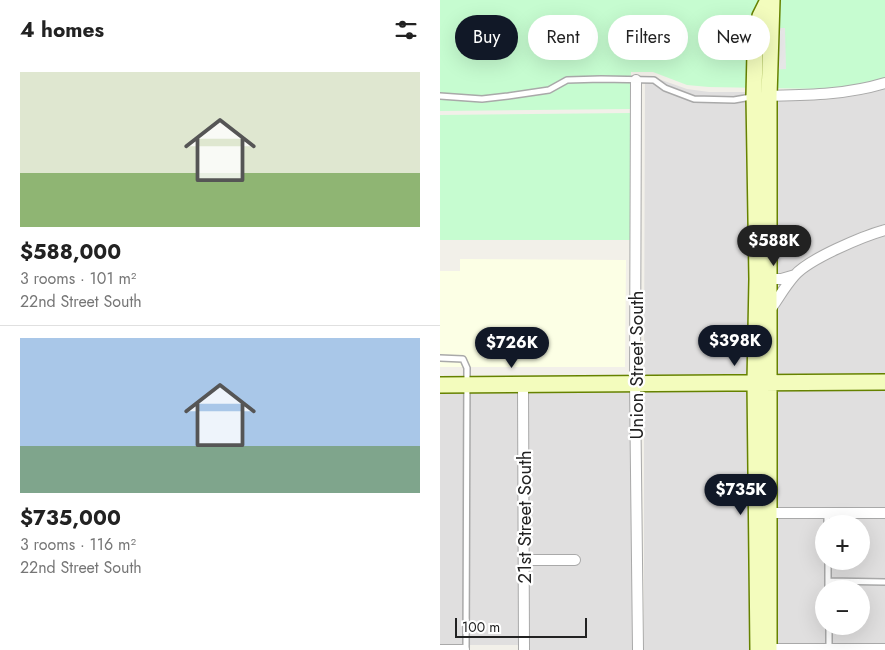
<!DOCTYPE html>
<html lang="en">
<head>
<meta charset="utf-8">
<style>
  :root { --surface:#fff; --page:#f2f2f2; --text:#222; --muted:#767676; --line:#e0e0e0; --accent:#111827 }
  body { margin:0; font-family:Jost,sans-serif; background:var(--page); color:var(--text); height:100vh; display:flex; flex-direction:column; font-size:19px; white-space:nowrap }
  * { box-sizing:border-box; margin:0 }
  p { font-size:16px; color:var(--muted) }
  .icon { flex:none; width:28px; height:28px; fill:none; stroke:currentColor; stroke-width:2; stroke-linecap:round; stroke-linejoin:round }
  .map { position:relative; flex:1; overflow:hidden }
  .panel { display:flex; flex-direction:column; background:var(--surface); width:440px }
  .panel>* { flex:none }
  .guide { position:absolute; left:15px; top:15px; width:355px; height:45px; display:flex; gap:10px }
  .tools { position:absolute; left:375px; top:515px; display:grid; gap:10px }
  .tools a { display:grid; place-items:center; width:55px; height:55px; border-radius:50%; background:var(--surface); box-shadow:0 5px 20px #0002; font-size:25px }
  .scale { position:absolute; left:15px; bottom:12px; width:132px; box-sizing:border-box; padding-left:5px; border:2px solid #222; border-top:0; font-size:14px; line-height:18px; white-space:nowrap; color:#222; -webkit-text-stroke:4px #fff; paint-order:stroke }
  .price { position:absolute; translate:-50% -42px; padding:0 11px; border-radius:18px; background:var(--accent); color:#fff; font-size:16px; line-height:32px; filter:drop-shadow(0 1px 2px #0008) }
  .price::after { content:''; position:absolute; left:50%; top:30px; width:15px; height:11px; margin-left:-8px; background:inherit; clip-path:polygon(0 0,100% 0,50% 100%) }
  .price.current { background:#222; color:#fff }
  ul { padding:0; list-style:none }
  li { display:grid; align-content:center; gap:10px; height:265px; padding:0 20px }
  li+li { border-top:1px solid var(--line) }
  li span { display:grid; place-items:center; height:155px; border-radius:0px; color:#555 }
  li>.icon { margin-inline-start:auto }
  span .icon { width:90px; height:90px; fill:#fffc; stroke-width:1 }
  li b { font-size:21px }
  h2 { display:flex; justify-content:space-between; align-items:center; height:60px; padding:0 20px; font-size:21px }
  .pill { padding:0 18px; border-radius:22px; background:var(--surface); box-shadow:0 5px 20px #0002; font-size:18px; line-height:45px }
  .pill.current { background:var(--accent); color:#fff }
  main { display:flex; flex:1; min-height:0 }
  .map>svg:first-child { display:block }
  .residential { fill:#e0dfdf; fill-rule:evenodd }
  .education { fill:#fcffe5 }
  .park { fill:#c6fcd0 }
  .parking { fill:#e6e6e6 }
  .lines { fill:none; stroke-linecap:round; stroke-linejoin:round }
  .lane-casing { stroke:#a9a9a9; stroke-width:8 }
  .street-casing { stroke:#a9a9a9; stroke-width:12 }
  .secondary-casing { stroke:#668200; stroke-width:18 }
  .lane { stroke:#fff; stroke-width:5 }
  .street { stroke:#fff; stroke-width:10 }
  .secondary { stroke:#f3fcbd; stroke-width:15 }
  .labels { text-anchor:middle; dominant-baseline:central; stroke-width:4.5; stroke-linejoin:round; paint-order:stroke }
  .street-label { font-size:19px; fill:#222; stroke:#fff }
</style>
</head>
<body>
<main>
<section class="panel">
<h2>4 homes<svg class="icon" aria-label="filters" viewBox="0 0 24 24"><path d="M4 7h16M4 17h16"/><circle cx="9" cy="7" r="2"/><circle cx="15" cy="17" r="2"/></svg></h2>
<ul>
<li><span style="background:linear-gradient(#dfe7d0 65%,#8fb573 0)"><svg class="icon" aria-label="home" viewBox="0 0 24 24"><path d="M3 11l9-7 9 7M6 9v11h12V9"/></svg></span><div><b>$588,000</b><p>3 rooms · 101 m²</p><p>22nd Street South</p></div></li>
<li><span style="background:linear-gradient(#a9c7e8 70%,#7fa58c 0)"><svg class="icon" aria-label="home" viewBox="0 0 24 24"><path d="M3 11l9-7 9 7M6 9v11h12V9"/></svg></span><div><b>$735,000</b><p>3 rooms · 116 m²</p><p>22nd Street South</p></div></li>
</ul>
</section>
<div class="map">
<svg width="445" height="650" viewBox="0 0 445 650">
  <rect width="100%" height="100%" fill="#f2f0e9"/>
  <path class="residential" d="M 205,77 L 213,77 L 247,89 L 269,92 L 313,92 L 311,377 L 204,378 Z
    M 445,88 L 445,224 L 425,230 L 363,260 L 352,270 L 334,274 L 333,101 L 386,100 L 426,94 Z
    M 445,235 L 445,377 L 334,377 L 334,312 L 357,279 L 368,270 L 429,239 Z
    M 311,387 L 313,650 L 204,650 L 204,388 Z
    M 334,387 L 445,387 L 445,508 L 334,508 Z
    M 195,388 L 194,650 L 89,650 L 89,565 L 139,565 L 140,555 L 89,555 L 88,390 Z
    M 0,390 L 79,390 L 80,645 L 0,645 Z
    M 445,518 L 445,643 L 334,644 L 334,519 ZM 384,524 L 421,524 L 421,561 L 384,561 ZM 384,589 L 421,589 L 421,626 L 384,626 Z"/>
  <path class="education" d="M 20,259 L 186,260 L 185,367 L 0,367 L 0,271 L 20,271 Z"/>
  <path class="park" d="M 0,0 L 445,0 L 445,78 L 419,85 L 387,89 L 269,87 L 247,85 L 213,72 L 191,72 L 190,109 L 0,111 Z
    M 192,112 L 192,240 L 0,240 L 0,115 L 190,113 Z"/>
  <path class="parking" d="M 330,28 L 345,28 L 346,69 L 330,70 Z"/>
  <g class="lines">
    <defs>
      <path id="lane" d="M 0,96 L 42,99 L 68,96 L 109,90 L 127,80 L 161,79 L 214,80 L 225,88 L 254,99 L 294,100 L 311,97
        M 0,358 L 23,359 L 27,368 L 26,650
        M 387,513 L 387,524
        M 388,561 L 388,589
        M 388,581 L 445,582
        M 389,626 L 389,649"/>
      <path id="street" d="M 196,80 L 195,383 L 198,650
        M 325,96 C 366,95 406,95 445,83
        M 324,279 L 341,279 L 355,275
        M 330,310 C 338,299 345,286 355,275 C 369,259 423,236 445,230
        M 83,384 L 84,650
        M 325,513 L 445,513
        M 84,560 L 135,560
        M 324,649 L 445,649
        M 0,650 L 24,650"/>
      <path id="secondary" d="M 0,385 L 445,382
        M 318,650 L 315,382 L 317,279 L 314,96 L 315,52 L 320,16 L 328,0
        M 329,650 L 329,96 L 332,0"/>
    </defs>
    <use href="#lane" class="lane-casing"/>
    <use href="#street" class="street-casing"/>
    <use href="#secondary" class="secondary-casing"/>
    <use href="#lane" class="lane"/>
    <use href="#street" class="street"/>
    <use href="#secondary" class="secondary"/>
  </g>
  <g class="labels">
    <g class="street-label">
      <text transform="translate(196 365) rotate(-90)">Union Street South</text>
      <text transform="translate(84 517) rotate(-90)">21st Street South</text>
    </g>
  </g>
</svg>
<div class="tools">
<a>+</a>
<a>−</a>
</div>
<div class="scale">100 m</div>
<b class="price current" style="left:334px;top:267px">$588K</b>
<b class="price" style="left:295px;top:367px">$398K</b>
<b class="price" style="left:72px;top:369px">$726K</b>
<b class="price" style="left:301px;top:516px">$735K</b>
<div class="guide">
<a class="pill current">Buy</a>
<a class="pill">Rent</a>
<a class="pill">Filters</a>
<a class="pill">New</a>
</div>
</div>
</main>
</body>
</html>
